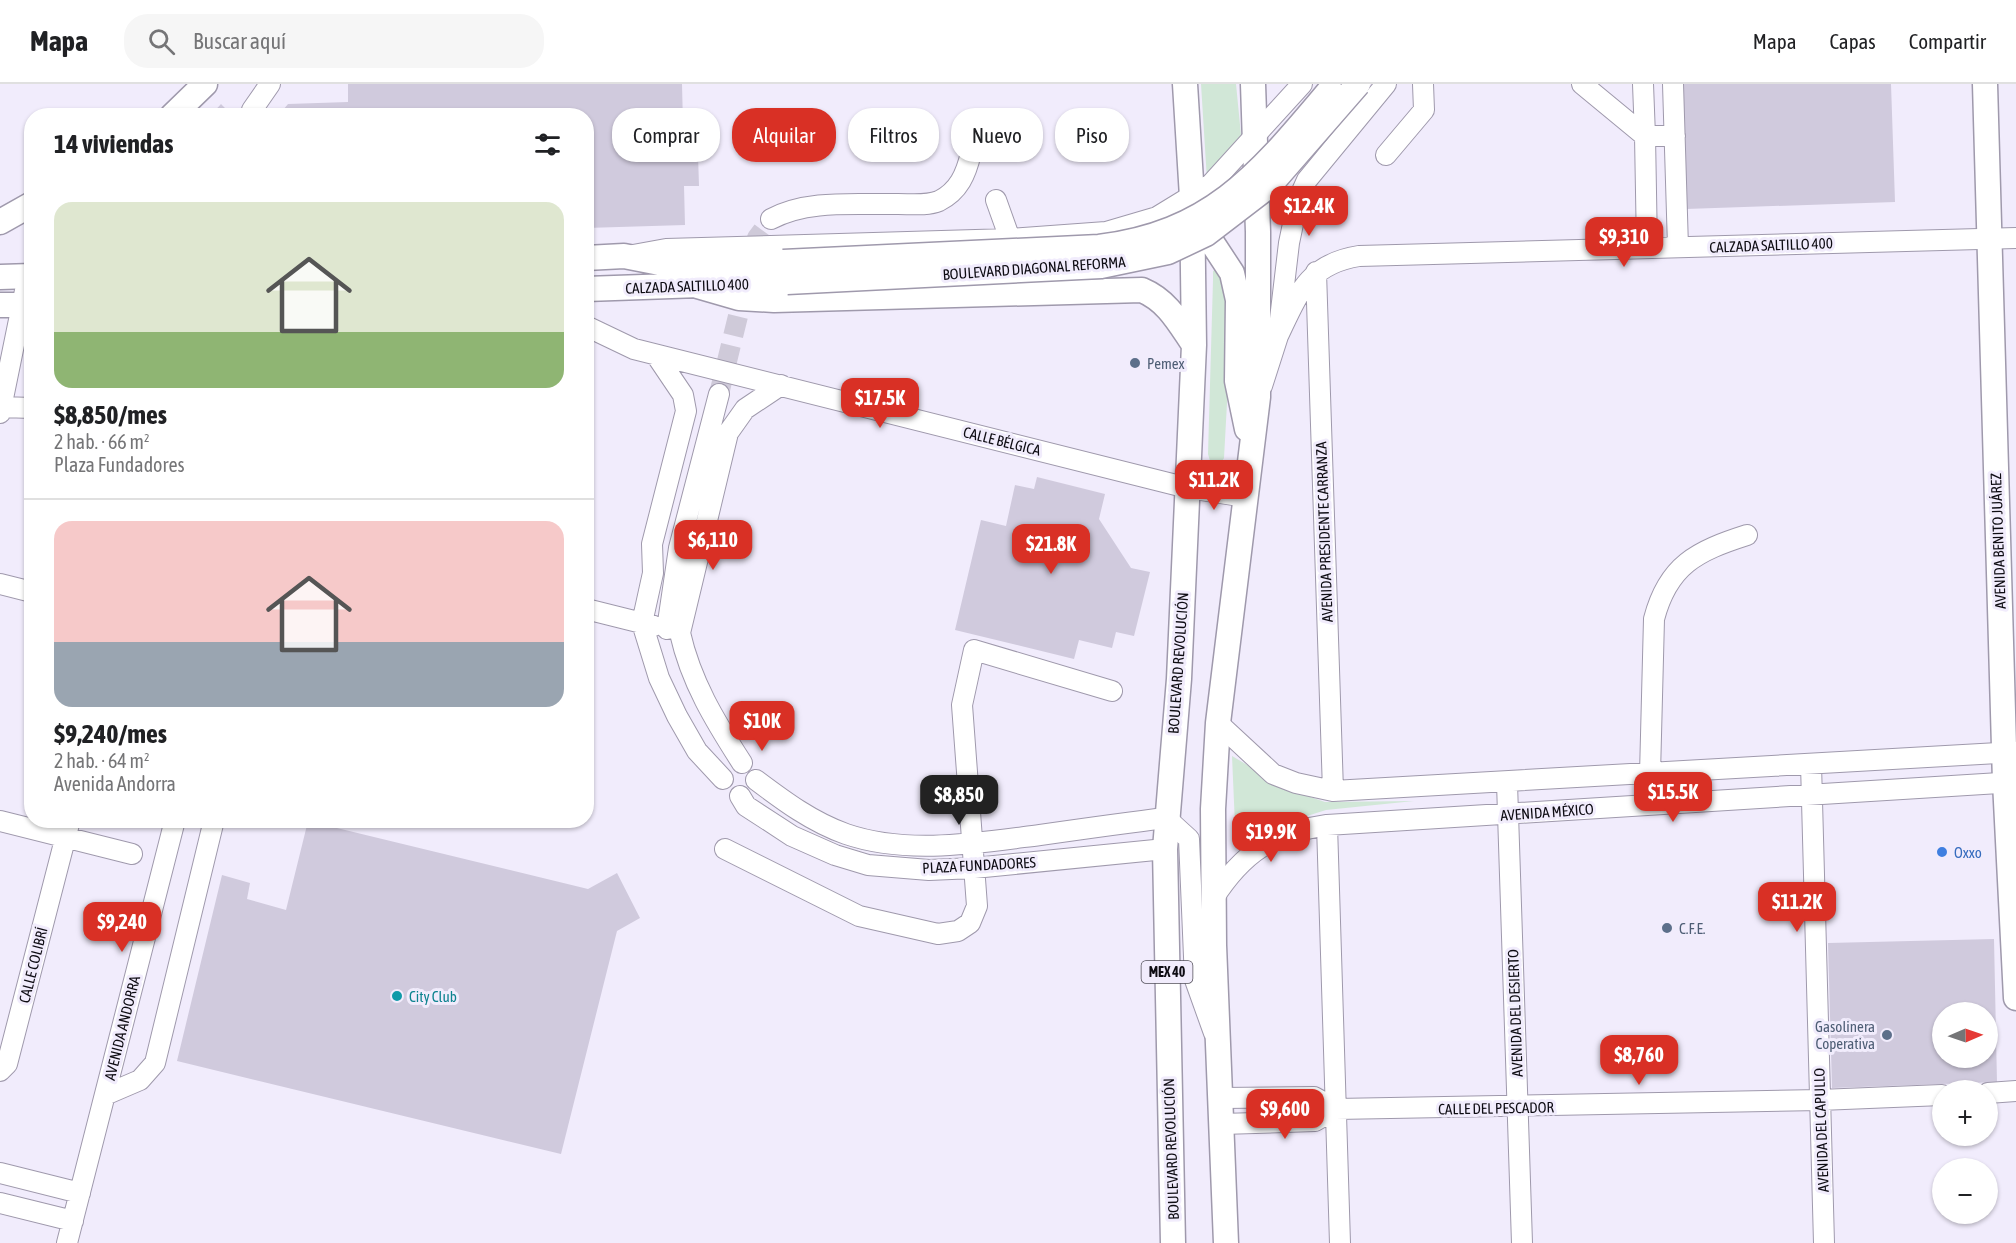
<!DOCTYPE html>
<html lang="es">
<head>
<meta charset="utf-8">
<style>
  :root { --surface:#fff; --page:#f6f6f6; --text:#202124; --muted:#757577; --line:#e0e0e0; --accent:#d93025 }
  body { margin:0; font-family:"Asap Condensed",sans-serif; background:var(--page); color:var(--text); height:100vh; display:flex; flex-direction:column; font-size:22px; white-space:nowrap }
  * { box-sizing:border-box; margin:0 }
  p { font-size:20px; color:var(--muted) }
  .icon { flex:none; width:33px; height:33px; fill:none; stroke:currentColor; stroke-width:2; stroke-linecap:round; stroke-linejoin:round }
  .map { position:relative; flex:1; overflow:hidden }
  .side { position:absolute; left:24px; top:24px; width:570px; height:720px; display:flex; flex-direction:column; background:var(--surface); border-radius:24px; box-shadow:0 2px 4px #0004 }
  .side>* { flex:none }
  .top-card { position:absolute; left:612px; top:24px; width:570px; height:54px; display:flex; gap:12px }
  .needle { width:39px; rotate:88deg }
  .controls { position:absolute; left:1932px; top:918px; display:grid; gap:12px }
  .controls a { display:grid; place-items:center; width:66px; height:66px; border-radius:50%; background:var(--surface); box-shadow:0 2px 4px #0004; font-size:30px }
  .price { position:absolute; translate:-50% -51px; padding:0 14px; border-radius:12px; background:var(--accent); color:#fff; font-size:20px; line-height:39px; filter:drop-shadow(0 2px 3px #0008) }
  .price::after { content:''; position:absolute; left:50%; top:36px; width:18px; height:14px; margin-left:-9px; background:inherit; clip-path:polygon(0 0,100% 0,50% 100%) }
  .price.selected { background:#222; color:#fff }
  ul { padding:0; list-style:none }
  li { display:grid; align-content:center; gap:12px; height:318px; padding:0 30px }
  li+li { border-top:2px solid var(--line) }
  li span { display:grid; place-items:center; height:186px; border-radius:18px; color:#555 }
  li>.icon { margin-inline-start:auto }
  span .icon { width:108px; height:108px; fill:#fffc; stroke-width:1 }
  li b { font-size:26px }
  h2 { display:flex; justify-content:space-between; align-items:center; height:72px; padding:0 30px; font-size:26px }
  .chip { padding:0 21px; border-radius:24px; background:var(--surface); box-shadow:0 2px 4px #0004; font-size:21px; line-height:54px }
  .chip.selected { background:var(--accent); color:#fff }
  header { display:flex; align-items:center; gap:36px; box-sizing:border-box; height:84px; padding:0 30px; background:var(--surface); border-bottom:2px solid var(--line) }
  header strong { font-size:28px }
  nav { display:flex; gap:33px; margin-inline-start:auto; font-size:21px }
  .search { width:420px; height:54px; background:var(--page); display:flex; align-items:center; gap:15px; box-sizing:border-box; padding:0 21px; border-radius:24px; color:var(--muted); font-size:22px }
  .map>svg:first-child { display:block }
  .green { fill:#d1e7d7 }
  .building { fill:#d0cadd; fill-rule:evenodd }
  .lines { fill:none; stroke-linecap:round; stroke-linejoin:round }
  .minor-tunnel { stroke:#cfcad9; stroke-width:20; stroke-dasharray:20 10; stroke-linecap:butt }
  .minor-casing { stroke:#9f99ac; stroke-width:22 }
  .major-casing { stroke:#9f99ac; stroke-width:27 }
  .minor { stroke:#fff; stroke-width:20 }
  .major { stroke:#fff; stroke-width:24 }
  .major-bridge-casing { stroke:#9f99ac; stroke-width:27; stroke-linecap:butt }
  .major-bridge { stroke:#fff; stroke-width:24 }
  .service-dot { fill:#5c6f8a; stroke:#f1ecfc; stroke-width:2 }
  .shop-dot { fill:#3f7fe0; stroke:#f1ecfc; stroke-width:2 }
  .culture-dot { fill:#0f9aa8; stroke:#f1ecfc; stroke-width:2 }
  .labels { text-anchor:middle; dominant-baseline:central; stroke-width:6; stroke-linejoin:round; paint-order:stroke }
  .shield { fill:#f1ecfc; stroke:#524f59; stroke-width:1.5 }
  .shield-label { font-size:14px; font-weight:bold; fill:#0e0c13 }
  .street-label { font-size:15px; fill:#0e0c13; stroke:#f1ecfc }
  .service-label { font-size:15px; fill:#4e5e75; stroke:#f1ecfc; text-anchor:start }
  .shop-label { font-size:15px; fill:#366cbe; stroke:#f1ecfc; text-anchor:start }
  .culture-label { font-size:15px; fill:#0d838f; stroke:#f1ecfc; text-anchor:start }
</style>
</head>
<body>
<header>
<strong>Mapa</strong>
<div class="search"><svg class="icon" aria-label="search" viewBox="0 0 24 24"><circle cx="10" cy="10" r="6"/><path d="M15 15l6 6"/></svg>Buscar aquí</div>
<nav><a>Mapa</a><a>Capas</a><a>Compartir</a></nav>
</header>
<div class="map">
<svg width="2016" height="1159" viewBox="0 0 2016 1159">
  <rect width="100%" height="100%" fill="#f1ecfc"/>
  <path class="green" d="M 1201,0 L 1236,0 L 1241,51 L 1207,96 Z
    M 1220,183 L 1232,228 L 1224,374 L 1221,379 L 1210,377 L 1208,370 L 1213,196 L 1213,187 Z
    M 1232,672 L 1290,706 L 1325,718 L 1414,717 L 1326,726 L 1291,737 L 1236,764 Z"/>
  <path class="building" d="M 348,0 L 682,0 L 683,40 L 697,39 L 699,102 L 684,102 L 685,141 L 586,144 L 586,32 L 278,32 L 288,20 L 348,18 Z
    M 1682,0 L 1891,0 L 1895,118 L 1686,125 Z
    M 221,20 L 233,32 L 210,32 Z
    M 1037,393 L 1105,410 L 1099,435 L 1131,484 L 1150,488 L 1134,552 L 1116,548 L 1112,564 L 1079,556 L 1074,575 L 955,546 L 981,436 L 1006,442 L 1015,401 L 1034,405 Z
    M 308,737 L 588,805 L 617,789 L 640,834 L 617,847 L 561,1070 L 177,977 L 222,791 L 250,799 L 247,815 L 286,826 Z
    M 1994,855 L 1997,998 L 1832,1004 L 1828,859 ZM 1942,928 L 1988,928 L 1988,974 L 1942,974 Z"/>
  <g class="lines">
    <path class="minor-tunnel" d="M 719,310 L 757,154 L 771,135"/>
    <defs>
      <path id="minor" d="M 1582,0 L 1645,52 L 1647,164
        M 1643,0 L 1645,52 L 1675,52
        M 1673,0 L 1678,163
        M 252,32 L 252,26 L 270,0
        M 1386,71 L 1424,26 L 1423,0
        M 996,116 L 1010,155
        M 771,135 C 808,115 856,121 898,120 C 911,120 927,122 939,117 C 959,107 966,90 971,69
        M 633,171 L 666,165 L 1010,155 L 1106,148 L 1157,133 L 1211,100 L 1302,0
        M 1316,188 L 1333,707
        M 588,243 L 634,265 L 1188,404 L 1246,413
        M 1278,252 C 1298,210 1308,180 1359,172 L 2016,154
        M 656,271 L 683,311 L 686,327 L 652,460 L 653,489 L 642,539 L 659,594 L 677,632 L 697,667 L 723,695
        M 1262,302 L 1278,252 L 1289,159 L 1298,116 L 1307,96 L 1386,0
        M 1,323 L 32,324
        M 0,329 L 28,192
        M 0,500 L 32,508
        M 586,525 L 654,542
        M 667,545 L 679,464 L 719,310
        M 1218,639 L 1273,690 L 1296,699 L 1333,707 L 2016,668
        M 742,679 C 715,637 691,598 680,549 L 728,349 L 745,325 L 781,301
        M 1811,680 L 1824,1159
        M 1650,690 L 1654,535 C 1668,481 1697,467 1747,451
        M 756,696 C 784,717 812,738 846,750 C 907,771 977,759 1040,751 C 1082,745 1124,739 1166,734 L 1189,755 L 1195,896 L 1214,949
        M 1507,699 L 1522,1159
        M 740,712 L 746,722 L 792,752 L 835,771 L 868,781 L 929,786 L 974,784 L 1165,765
        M 0,737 L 132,770
        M 1327,741 L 1340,1159
        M 725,765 L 859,832 L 938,850 L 958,847 L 970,839 L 977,822 L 962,621 L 974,566 L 1112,607
        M 1213,815 C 1243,768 1273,749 1327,741 L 2016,698
        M 0,987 L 7,980 L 70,736
        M 1988,1009 L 2016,1007
        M 105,1011 L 140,996 L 155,979 L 214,736
        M 1221,1014 L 1314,1013 L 1336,1025
        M 1222,1040 L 1315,1037 L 1336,1025 L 1820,1016 L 1942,1011
        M 0,1089 L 80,1109
        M 0,1119 L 73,1137
        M 67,1159 L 175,736"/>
      <path id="major" d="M 1985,0 L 2005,698 L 2016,914
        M 172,32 L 205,0
        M 1199,129 L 1211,157 L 1232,189 L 1238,216 L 1237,297 L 1247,345
        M 0,138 L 32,120
        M 586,174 L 624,172 L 670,181 L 783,178
        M 0,193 L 32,192
        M 694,201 L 739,214 L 774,216 L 1142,206 C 1168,217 1179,239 1194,261
        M 586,205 L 787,198
        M 0,221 L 32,221
        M 1173,1159 L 1165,765 L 1179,595 L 1194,261 L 1192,113 L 1185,0
        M 1226,1159 L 1214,861 L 1213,725 L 1218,639 L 1258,313 L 1258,148 L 1253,0"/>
    </defs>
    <use href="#minor" class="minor-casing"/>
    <use href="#major" class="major-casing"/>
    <use href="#minor" class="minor"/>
    <use href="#major" class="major"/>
    <defs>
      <path id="major-bridge" d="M 783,178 L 1099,163 C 1213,149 1260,89 1330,6
        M 787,198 L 1101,182 L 1168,168 L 1206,150 L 1270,101 L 1358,0"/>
    </defs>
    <use href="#major-bridge" class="major-bridge-casing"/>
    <use href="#major-bridge" class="major-bridge"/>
  </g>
  <g class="service-dot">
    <circle cx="1135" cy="279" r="6"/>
    <circle cx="1667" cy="844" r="6"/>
    <circle cx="1887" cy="951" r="6"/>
  </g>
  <circle class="shop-dot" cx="1942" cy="768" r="6"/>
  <circle class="culture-dot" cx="397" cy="912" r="6"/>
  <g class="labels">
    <rect class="shield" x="1141.5" y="877" width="51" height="22" rx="4.5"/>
    <g class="shield-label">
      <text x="1167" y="888">MEX 40</text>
    </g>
    <g class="street-label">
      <text transform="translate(1771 161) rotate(-2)">CALZADA SALTILLO 400</text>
      <text transform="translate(1034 184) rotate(-4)">BOULEVARD DIAGONAL REFORMA</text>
      <text transform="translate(687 202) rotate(-2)">CALZADA SALTILLO 400</text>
      <text transform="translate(1002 357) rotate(14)">CALLE BÉLGICA</text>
      <text transform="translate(1324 448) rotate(-92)">AVENIDA PRESIDENTE CARRANZA</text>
      <text transform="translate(1998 457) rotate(-92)">AVENIDA BENITO JUÁREZ</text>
      <text transform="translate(1178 579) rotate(-86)">BOULEVARD REVOLUCIÓN</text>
      <text transform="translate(1547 728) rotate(-4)">AVENIDA MÉXICO</text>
      <text transform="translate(979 781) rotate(-3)">PLAZA FUNDADORES</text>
      <text transform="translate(33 881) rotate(-76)">CALLE COLIBRÍ</text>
      <text transform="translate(1515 929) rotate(-92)">AVENIDA DEL DESIERTO</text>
      <text transform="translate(122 944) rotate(-76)">AVENIDA ANDORRA</text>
      <text transform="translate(1496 1024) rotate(-1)">CALLE DEL PESCADOR</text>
      <text transform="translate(1821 1046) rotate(-92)">AVENIDA DEL CAPULLO</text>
      <text transform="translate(1171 1065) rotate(-92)">BOULEVARD REVOLUCIÓN</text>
    </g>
    <g class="service-label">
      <text x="1147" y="279">Pemex</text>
      <text x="1679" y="844">C.F.E.</text>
      <text x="1875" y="942" text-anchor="end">Gasolinera<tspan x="1875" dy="17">Coperativa</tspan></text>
    </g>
    <g class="shop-label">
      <text x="1954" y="768">Oxxo</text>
    </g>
    <g class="culture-label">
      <text x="409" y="912">City Club</text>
    </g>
  </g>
</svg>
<div class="controls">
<a><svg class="needle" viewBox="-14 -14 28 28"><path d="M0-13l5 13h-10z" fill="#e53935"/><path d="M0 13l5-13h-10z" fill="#757577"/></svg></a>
<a>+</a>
<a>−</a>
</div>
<b class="price" style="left:1309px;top:153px">$12.4K</b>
<b class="price" style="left:1624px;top:184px">$9,310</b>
<b class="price" style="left:880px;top:345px">$17.5K</b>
<b class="price" style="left:1214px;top:427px">$11.2K</b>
<b class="price" style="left:713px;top:487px">$6,110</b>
<b class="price" style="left:1051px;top:491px">$21.8K</b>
<b class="price" style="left:762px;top:668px">$10K</b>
<b class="price" style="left:1673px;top:739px">$15.5K</b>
<b class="price selected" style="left:959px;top:742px">$8,850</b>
<b class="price" style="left:1271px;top:779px">$19.9K</b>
<b class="price" style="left:1797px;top:849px">$11.2K</b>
<b class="price" style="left:122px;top:869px">$9,240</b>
<b class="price" style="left:1639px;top:1002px">$8,760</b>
<b class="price" style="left:1285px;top:1056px">$9,600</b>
<div class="top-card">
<a class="chip">Comprar</a>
<a class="chip selected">Alquilar</a>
<a class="chip">Filtros</a>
<a class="chip">Nuevo</a>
<a class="chip">Piso</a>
</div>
<section class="side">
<h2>14 viviendas<svg class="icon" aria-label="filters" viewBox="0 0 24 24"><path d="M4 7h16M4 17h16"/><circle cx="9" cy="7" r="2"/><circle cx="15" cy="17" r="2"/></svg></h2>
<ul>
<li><span style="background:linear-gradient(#dfe7d0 70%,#8fb573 0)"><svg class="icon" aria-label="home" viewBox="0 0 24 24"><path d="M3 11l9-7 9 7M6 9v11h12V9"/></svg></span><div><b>$8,850/mes</b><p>2 hab. · 66 m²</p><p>Plaza Fundadores</p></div></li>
<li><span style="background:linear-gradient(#f6c9c9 65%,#9aa5b1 0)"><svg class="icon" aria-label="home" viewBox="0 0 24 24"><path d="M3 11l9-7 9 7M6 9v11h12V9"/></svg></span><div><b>$9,240/mes</b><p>2 hab. · 64 m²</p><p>Avenida Andorra</p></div></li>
</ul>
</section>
</div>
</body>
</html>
